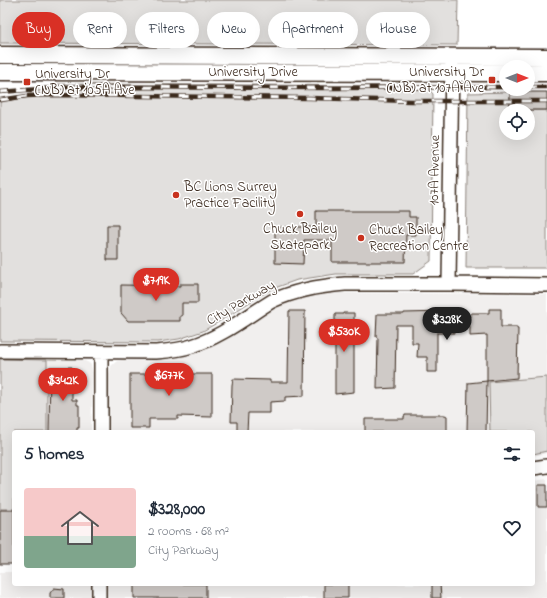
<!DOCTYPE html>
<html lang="en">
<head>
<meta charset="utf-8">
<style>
  :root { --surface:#fff; --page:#f6f6f7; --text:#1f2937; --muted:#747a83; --accent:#d93025 }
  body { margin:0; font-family:"Indie Flower",sans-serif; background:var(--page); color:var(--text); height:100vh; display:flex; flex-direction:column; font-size:15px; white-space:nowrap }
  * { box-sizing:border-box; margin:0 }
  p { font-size:13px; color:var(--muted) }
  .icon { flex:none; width:22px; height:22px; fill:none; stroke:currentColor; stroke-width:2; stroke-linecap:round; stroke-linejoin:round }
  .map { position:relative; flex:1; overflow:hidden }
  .panel { position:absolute; left:12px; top:430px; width:523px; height:156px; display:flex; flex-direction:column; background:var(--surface); border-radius:4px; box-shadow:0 4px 16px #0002 }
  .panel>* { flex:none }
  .top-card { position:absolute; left:12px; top:12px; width:523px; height:36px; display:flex; gap:8px }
  .needle { width:26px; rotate:90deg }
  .buttons { position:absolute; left:499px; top:60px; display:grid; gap:8px }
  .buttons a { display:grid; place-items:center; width:36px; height:36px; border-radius:50%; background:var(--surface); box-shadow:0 4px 16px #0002; font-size:20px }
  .price { position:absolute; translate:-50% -34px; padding:0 9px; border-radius:14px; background:var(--accent); color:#fff; font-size:13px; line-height:26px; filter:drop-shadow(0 1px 2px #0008) }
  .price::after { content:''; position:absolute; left:50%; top:24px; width:12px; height:9px; margin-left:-6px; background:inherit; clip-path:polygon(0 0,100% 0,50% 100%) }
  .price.selected { background:#222; color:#fff }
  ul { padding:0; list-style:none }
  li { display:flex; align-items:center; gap:12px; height:100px; padding:0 12px }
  li span { display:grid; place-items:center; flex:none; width:112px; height:80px; border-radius:4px; color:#555 }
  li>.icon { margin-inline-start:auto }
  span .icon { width:48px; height:48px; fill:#fffc; stroke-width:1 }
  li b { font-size:17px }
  h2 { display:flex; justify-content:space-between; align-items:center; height:48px; padding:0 12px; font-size:17px }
  .pill { padding:0 14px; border-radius:18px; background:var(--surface); box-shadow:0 4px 16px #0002; font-size:14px; line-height:36px }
  .pill.selected { background:var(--accent); color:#fff }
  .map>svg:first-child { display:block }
  .built { fill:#f1efee }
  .green { fill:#e2e0de; stroke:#8e857e; fill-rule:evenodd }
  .building { fill:#cfcac7; stroke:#3b2a1e }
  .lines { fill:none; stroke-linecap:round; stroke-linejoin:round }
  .minor-casing { stroke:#3b2a1e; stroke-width:16 }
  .major-casing { stroke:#3b2a1e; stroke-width:19 }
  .minor { stroke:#fff; stroke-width:13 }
  .major { stroke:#fff; stroke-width:16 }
  .rail-casing { stroke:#3b2a1e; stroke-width:4.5 }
  .rail { stroke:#fff; stroke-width:3; stroke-dasharray:9; stroke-linecap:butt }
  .poi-dot { fill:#c8321e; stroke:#fff; stroke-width:1.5 }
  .labels { text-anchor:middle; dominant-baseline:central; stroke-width:3; stroke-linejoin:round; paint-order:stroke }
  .street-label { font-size:14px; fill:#3b2a1e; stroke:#fff }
  .poi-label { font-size:14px; fill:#3b2a1e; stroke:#fff; text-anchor:start }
</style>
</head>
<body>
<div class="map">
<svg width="547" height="598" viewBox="0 0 547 598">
  <rect width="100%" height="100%" fill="#fff"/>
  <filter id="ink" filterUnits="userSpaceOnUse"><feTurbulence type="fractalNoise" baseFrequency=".025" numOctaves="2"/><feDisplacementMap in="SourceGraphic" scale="8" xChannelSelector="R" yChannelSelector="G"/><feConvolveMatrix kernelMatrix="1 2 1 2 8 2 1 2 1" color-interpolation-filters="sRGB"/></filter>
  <g filter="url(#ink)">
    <path class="built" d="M 334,293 L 547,294 L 547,453 L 533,456 L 533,432 L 109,432 L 109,374 L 111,366 L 117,361 L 124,360 L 163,359 L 190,355 L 218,344 L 233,335 L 272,309 L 281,305 L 289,301 L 310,296 L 321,294 Z
      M 47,360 L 83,360 L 89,363 L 91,365 L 93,373 L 91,432 L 47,432 Z
      M 547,479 L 547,598 L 0,598 L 0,572 L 14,572 L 14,584 L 533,584 L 533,481 Z"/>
    <path class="green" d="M 0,0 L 458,0 L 457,45 L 0,43 Z
      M 51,84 L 426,86 L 433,94 L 431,261 L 413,274 L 336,274 L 297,280 L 272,289 L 258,297 L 222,320 L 203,331 L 179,339 L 158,342 L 0,341 L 0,102 L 50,94 Z
      M 510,92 L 510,110 L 547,110 L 547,269 L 545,268 L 466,268 L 468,93 ZM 506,111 L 528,111 L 528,133 L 506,133 Z
      M 0,359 L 47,360 L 47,432 L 14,432 L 14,509 L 0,509 Z
      M 547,377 L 547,451 L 533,454 L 533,432 L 490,432 L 489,382 Z"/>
    <path class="building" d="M 510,92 L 547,92 L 547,110 L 510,110 Z
      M 316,211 L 409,211 L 409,217 L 416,217 L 416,235 L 406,235 L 405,262 L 332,262 L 332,240 L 304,240 L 303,264 L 275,263 L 275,227 L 316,227 Z
      M 107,225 L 118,225 L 118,260 L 107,260 Z
      M 180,284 L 198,284 L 198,303 L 182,303 L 182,316 L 180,316 L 180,321 L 128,321 L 121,313 L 121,285 L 180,286 Z
      M 444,309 L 454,309 L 454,317 L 471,317 L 471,313 L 489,313 L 489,309 L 501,309 L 501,327 L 517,327 L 517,329 L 518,329 L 517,378 L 487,381 L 487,335 L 470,336 L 470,327 L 454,327 L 454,333 L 437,333 L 437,372 L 427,372 L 427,357 L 417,357 L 418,343 L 412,343 L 412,325 L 396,325 L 395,388 L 377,389 L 378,338 L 376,337 L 377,314 L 404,314 L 404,313 L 444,312 Z
      M 289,311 L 305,311 L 304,396 L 285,397 L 285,401 L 270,402 L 270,413 L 248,413 L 247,432 L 237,432 L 237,422 L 231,422 L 232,385 L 233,379 L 270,380 L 270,382 L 288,382 Z
      M 343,313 L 354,313 L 354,392 L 335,394 L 335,314 L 343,314 Z
      M 50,367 L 72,367 L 72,400 L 77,400 L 77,405 L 79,405 L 79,428 L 77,428 L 77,432 L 49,432 Z
      M 130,374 L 212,374 L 212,417 L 178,416 L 178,419 L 149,419 L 149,428 L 130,428 Z
      M 487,381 L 486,432 L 467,432 L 468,383 Z
      M 405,415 L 445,415 L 447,416 L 447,432 L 365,432 L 365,419 L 404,419 L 404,416 L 405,416 Z
      M 538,485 L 547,485 L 547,507 L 538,507 Z
      M 0,510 L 14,510 L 14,564 L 0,564 Z
      M 134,584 L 206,584 L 206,598 L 134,598 Z
      M 324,584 L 348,584 L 348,598 L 324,598 Z
      M 432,584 L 440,584 L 441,598 L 432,598 Z
      M 54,588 L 64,589 L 64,598 L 50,598 L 50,593 Z"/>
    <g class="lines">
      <defs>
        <path id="minor" d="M 449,284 L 452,57
          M 0,351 L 156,352 C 168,351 180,350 192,346 C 221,337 246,317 272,301 C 296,290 319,286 345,284 L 449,284 L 547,285
          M 101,432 L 101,352
          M 533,468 L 547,466
          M 99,598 L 99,584"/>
        <path id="major" d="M 0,55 L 547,57
          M 0,72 L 506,73
          M 528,73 L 547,73"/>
      </defs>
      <use href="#minor" class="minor-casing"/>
      <use href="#major" class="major-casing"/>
      <use href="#minor" class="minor"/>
      <use href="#major" class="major"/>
      <defs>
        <path id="rail" d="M 528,87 L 547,87
          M 0,92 L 67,87 L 335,88 L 506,87
          M 0,100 L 27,96 L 53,95 L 310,98 L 411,101 L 547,101"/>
      </defs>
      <use href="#rail" class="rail-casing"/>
      <use href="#rail" class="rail"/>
    </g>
  </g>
  <g class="poi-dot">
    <rect x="488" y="76" width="8" height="8" rx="2"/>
    <rect x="23" y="78" width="8" height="8" rx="2"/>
    <circle cx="176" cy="195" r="4"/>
    <circle cx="300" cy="214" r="4"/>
    <circle cx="361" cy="238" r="4"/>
  </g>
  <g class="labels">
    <g class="street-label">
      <text x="253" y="72">University Drive</text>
      <text transform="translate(435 170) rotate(-89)">107A Avenue</text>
      <text transform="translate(241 303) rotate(-30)">City Parkway</text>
    </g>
    <g class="poi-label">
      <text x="484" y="72" text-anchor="end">University Dr<tspan x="484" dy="16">(NB) at 107A Ave</tspan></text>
      <text x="35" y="74">University Dr<tspan x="35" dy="16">(NB) at 105A Ave</tspan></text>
      <text x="184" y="187">BC Lions Surrey<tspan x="184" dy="16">Practice Facility</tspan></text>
      <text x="300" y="229" text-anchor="middle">Chuck Bailey<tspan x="300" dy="16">Skatepark</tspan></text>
      <text x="369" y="230">Chuck Bailey<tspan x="369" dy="16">Recreation Centre</tspan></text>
    </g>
  </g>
</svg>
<div class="buttons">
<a><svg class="needle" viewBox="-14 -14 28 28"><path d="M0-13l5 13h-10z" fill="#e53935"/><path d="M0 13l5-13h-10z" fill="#747a83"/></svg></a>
<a><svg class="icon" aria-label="locate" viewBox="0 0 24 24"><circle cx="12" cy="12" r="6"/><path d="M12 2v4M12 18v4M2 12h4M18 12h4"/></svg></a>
</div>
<b class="price" style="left:156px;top:302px">$719K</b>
<b class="price selected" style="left:447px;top:341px">$328K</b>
<b class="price" style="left:344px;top:353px">$530K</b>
<b class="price" style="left:169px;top:397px">$677K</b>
<b class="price" style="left:63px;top:402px">$342K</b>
<div class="top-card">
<a class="pill selected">Buy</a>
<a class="pill">Rent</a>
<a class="pill">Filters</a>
<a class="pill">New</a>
<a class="pill">Apartment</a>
<a class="pill">House</a>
</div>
<section class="panel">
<h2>5 homes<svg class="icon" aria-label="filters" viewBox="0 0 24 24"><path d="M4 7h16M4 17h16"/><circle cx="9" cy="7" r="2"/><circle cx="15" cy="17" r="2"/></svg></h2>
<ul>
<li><span style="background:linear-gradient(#f6c9c9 60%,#7fa58c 0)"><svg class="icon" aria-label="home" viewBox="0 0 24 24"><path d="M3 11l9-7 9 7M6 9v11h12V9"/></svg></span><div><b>$328,000</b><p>2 rooms · 68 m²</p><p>City Parkway</p></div><svg class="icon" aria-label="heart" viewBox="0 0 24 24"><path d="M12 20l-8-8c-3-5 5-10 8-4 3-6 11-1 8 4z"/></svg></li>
</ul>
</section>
</div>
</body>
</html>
